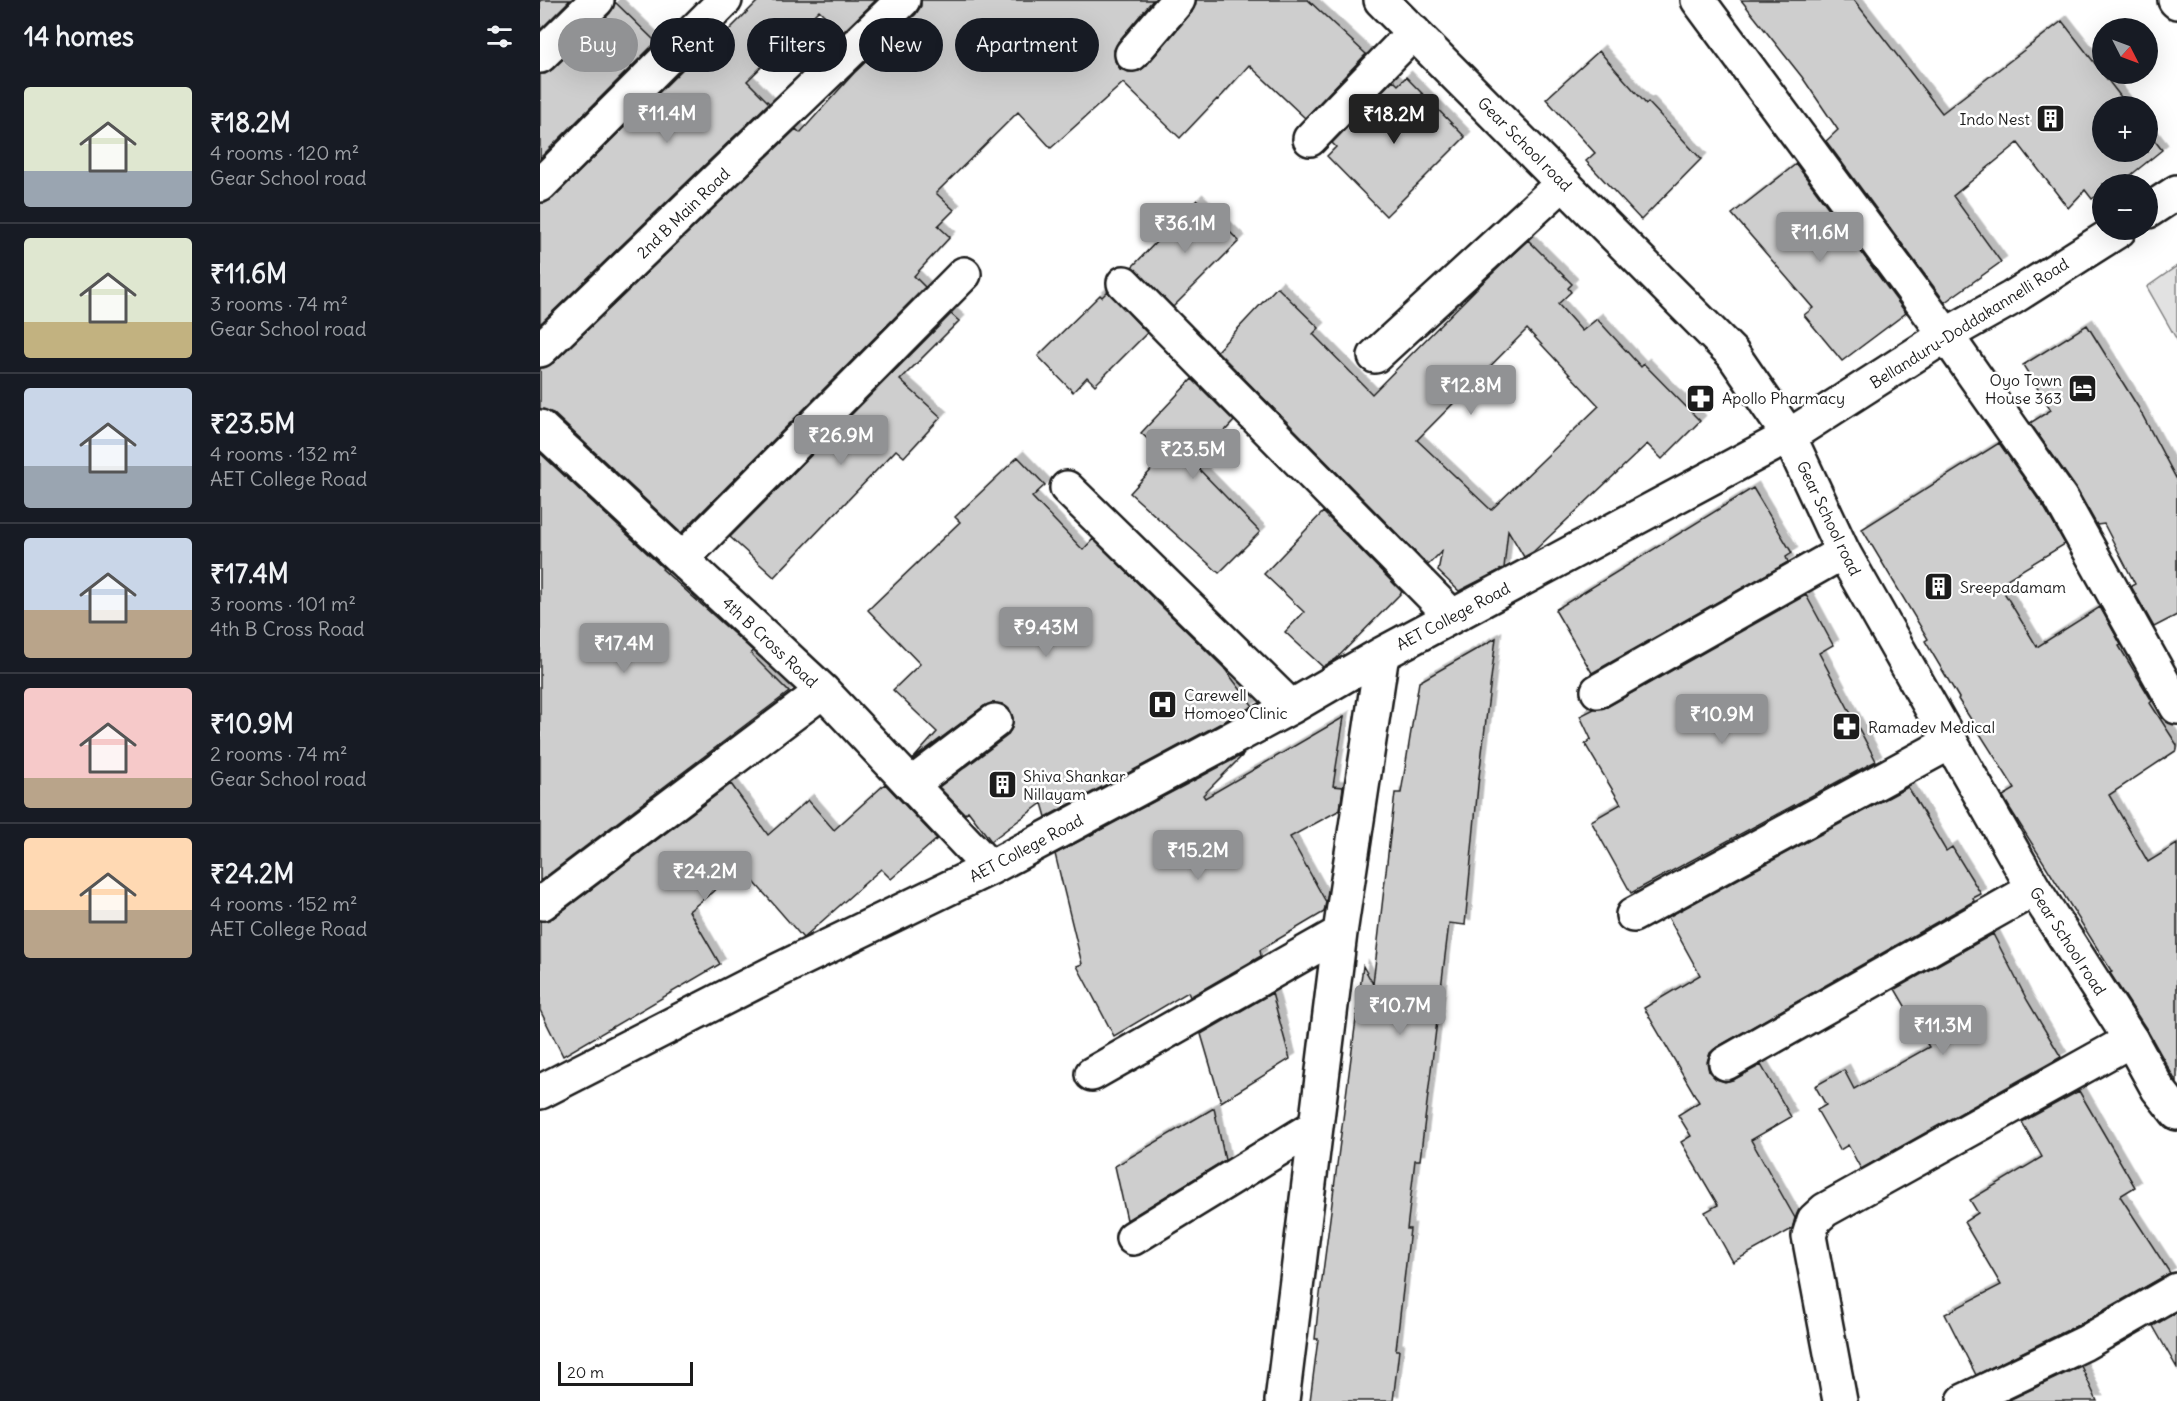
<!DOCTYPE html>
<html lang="en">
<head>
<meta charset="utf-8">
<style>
  :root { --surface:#171b24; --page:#20242c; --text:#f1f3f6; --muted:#9ea1a6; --line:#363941; --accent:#919294 }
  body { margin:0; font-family:Delius,sans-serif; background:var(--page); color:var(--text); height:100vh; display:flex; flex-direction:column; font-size:22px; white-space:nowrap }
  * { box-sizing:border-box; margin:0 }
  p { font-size:20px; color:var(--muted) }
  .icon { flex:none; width:33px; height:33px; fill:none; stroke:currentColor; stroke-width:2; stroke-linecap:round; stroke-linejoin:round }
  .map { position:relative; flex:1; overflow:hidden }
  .details { display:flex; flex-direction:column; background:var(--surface); width:540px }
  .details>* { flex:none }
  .hud { position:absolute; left:18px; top:18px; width:570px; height:54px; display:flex; gap:12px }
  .needle { width:39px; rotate:132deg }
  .fabs { position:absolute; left:1552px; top:18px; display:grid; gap:12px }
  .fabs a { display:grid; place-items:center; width:66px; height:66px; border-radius:50%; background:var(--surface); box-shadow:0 6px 24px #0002; font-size:30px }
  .scale { position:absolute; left:18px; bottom:15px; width:135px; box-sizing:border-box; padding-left:6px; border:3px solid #1c1c1c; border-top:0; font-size:16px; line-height:21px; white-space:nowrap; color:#1c1c1c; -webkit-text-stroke:4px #fff; paint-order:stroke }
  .price { position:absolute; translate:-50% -51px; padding:0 14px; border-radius:6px; background:var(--accent); color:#fff; font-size:20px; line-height:39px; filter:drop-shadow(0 2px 3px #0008) }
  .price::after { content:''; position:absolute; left:50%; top:36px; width:18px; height:14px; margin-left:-9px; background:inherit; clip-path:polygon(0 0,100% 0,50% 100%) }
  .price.current { background:#222; color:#fff }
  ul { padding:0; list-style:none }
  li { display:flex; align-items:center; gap:18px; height:150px; padding:0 24px }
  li+li { border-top:2px solid var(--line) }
  li span { display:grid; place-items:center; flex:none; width:168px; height:120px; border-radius:6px; color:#555 }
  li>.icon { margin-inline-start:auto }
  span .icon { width:72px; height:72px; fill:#fffc; stroke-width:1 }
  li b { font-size:26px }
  h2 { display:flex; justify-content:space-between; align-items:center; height:72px; padding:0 24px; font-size:26px }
  .pill { padding:0 21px; border-radius:27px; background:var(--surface); box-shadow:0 6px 24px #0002; font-size:21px; line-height:54px }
  .pill.current { background:var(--accent); color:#fff }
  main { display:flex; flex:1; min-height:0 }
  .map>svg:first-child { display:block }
  .green { fill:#e2e2e2; stroke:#7f7f7f; stroke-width:1.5 }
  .building { fill:#cecece; stroke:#1c1c1c; stroke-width:1.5; fill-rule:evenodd; filter:url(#shadow) }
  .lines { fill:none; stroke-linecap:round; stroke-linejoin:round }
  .minor-casing { stroke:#1c1c1c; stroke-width:38 }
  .major-casing { stroke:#1c1c1c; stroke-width:38 }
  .minor { stroke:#fff; stroke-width:33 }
  .major { stroke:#fff; stroke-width:33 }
  .labels { text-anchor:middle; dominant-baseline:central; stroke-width:5; stroke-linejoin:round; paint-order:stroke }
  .poi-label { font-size:16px; fill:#1c1c1c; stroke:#fff; text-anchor:start }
  .street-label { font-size:16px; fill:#1c1c1c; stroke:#fff }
</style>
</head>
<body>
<main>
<section class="details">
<h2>14 homes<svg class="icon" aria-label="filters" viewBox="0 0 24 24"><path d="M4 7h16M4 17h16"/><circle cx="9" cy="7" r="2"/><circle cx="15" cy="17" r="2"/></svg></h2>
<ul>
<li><span style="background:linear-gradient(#dfe7d0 70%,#9aa5b1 0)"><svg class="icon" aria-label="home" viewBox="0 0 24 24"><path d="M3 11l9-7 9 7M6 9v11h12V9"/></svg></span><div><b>₹18.2M</b><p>4 rooms · 120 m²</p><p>Gear School road</p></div></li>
<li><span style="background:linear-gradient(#dfe7d0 70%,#c2b280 0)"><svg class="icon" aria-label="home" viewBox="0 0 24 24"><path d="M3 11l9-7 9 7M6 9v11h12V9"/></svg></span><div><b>₹11.6M</b><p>3 rooms · 74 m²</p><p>Gear School road</p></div></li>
<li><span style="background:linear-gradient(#c9d6e8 65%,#9aa5b1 0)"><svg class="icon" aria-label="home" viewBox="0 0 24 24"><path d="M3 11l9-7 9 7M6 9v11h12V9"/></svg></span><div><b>₹23.5M</b><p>4 rooms · 132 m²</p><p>AET College Road</p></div></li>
<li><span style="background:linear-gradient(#c9d6e8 60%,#b9a48a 0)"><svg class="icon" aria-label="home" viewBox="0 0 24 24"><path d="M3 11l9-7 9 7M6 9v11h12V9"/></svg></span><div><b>₹17.4M</b><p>3 rooms · 101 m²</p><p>4th B Cross Road</p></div></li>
<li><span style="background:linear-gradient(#f6c9c9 75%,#b9a48a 0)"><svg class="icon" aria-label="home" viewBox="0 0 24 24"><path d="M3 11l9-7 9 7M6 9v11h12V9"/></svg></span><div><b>₹10.9M</b><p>2 rooms · 74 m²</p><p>Gear School road</p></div></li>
<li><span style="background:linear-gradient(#ffd9b3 60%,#b9a48a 0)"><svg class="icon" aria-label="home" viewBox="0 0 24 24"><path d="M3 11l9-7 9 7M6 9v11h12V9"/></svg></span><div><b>₹24.2M</b><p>4 rooms · 152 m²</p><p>AET College Road</p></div></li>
</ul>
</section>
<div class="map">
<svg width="1637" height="1401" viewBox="0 0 1637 1401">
  <defs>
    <filter id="shadow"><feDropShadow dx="5.5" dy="-5.5" stdDeviation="0" flood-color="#0004"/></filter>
  </defs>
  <rect width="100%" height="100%" fill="#fff"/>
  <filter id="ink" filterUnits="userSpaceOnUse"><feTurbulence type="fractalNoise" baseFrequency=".0167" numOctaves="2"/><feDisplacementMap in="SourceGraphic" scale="12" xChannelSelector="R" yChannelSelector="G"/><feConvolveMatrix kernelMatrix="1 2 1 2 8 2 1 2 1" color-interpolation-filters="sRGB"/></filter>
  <g filter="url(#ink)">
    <path class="green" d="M 1637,266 L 1637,340 L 1607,287 Z"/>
    <path class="building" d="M 0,0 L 30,0 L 0,30 Z
      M 219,0 L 336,0 L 302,33 L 279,10 L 207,81 L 229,103 L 0,324 L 0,203 L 5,203 L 13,198 L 168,44 L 172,47 Z
      M 381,0 L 613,0 L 578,42 L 574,50 L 575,61 L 580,69 L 589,72 L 599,71 L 606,66 L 652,12 L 656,0 L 768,0 L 826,54 L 765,118 L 709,65 L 678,100 L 677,99 L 640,138 L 583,83 L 511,148 L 478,112 L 396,193 L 414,210 L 398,226 L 410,237 L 374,276 L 385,287 L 141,533 L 13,413 L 0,409 L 0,368 L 13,363 L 256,129 L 260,133 L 314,73 L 376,14 L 381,6 Z
      M 1201,0 L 1314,0 L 1402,113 L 1522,21 L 1588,106 L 1563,106 L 1563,152 L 1608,152 L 1608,132 L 1622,150 L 1581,183 L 1578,179 L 1571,184 L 1563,184 L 1563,191 L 1552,199 L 1545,190 L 1528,208 L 1478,143 L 1413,196 L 1461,262 L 1405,302 L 1286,141 L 1298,130 L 1262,77 Z
      M 75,2 L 116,42 L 0,158 L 0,74 L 5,74 L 13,69 L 70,13 Z
      M 1059,51 L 1106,104 L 1108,102 L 1161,159 L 1101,220 L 1046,161 L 1055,153 L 1006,99 Z
      M 866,77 L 925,137 L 846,216 L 787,156 L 796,147 L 792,143 L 853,80 L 858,85 Z
      M 1256,164 L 1366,313 L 1302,361 L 1264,315 L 1273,308 L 1192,214 Z
      M 657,200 L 699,241 L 633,307 L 592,267 Z
      M 988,240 L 1032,284 L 1028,288 L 1031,292 L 1018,304 L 1042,331 L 1057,319 L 1101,367 L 1104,364 L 1160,421 L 1122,459 L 1107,444 L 993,552 L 984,557 L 968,530 L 964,568 L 919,591 L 898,571 L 902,551 L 888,565 L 677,351 L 737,287 L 779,328 L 773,334 L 832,394 L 935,290 ZM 987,329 L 1059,406 L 951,510 L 877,440 Z
      M 568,291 L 607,333 L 555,385 L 547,377 L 533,392 L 498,356 L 560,295 L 562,297 Z
      M 411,314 L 419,321 L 360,380 L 401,417 L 364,457 L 356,450 L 234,577 L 190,537 Z
      M 1547,325 L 1598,407 L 1637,480 L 1637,615 L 1614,627 L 1591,586 L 1595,584 L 1564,524 L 1557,525 L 1536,488 L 1490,423 L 1511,410 L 1483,365 Z
      M 652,379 L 694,421 L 654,464 L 720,532 L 679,573 L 590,493 L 625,455 L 601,433 Z
      M 1459,443 L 1505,509 L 1525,544 L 1459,584 L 1497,647 L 1560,607 L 1581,645 L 1579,646 L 1612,701 L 1610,703 L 1637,745 L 1637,750 L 1569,795 L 1608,862 L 1637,844 L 1637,1083 L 1607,1030 L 1570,973 L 1572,972 L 1471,810 L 1463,796 L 1475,789 L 1418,699 L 1419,698 L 1385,641 L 1388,639 L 1322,529 Z
      M 0,453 L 123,568 L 122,569 L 213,651 L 211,654 L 249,692 L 0,881 Z
      M 478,457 L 505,485 L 492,497 L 543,550 L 553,539 L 684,668 L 713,706 L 506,817 L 502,803 L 451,841 L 428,811 L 425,814 L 399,787 L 467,736 L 472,728 L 473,718 L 470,710 L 462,704 L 452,703 L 444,706 L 373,759 L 397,732 L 353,690 L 380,664 L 328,610 L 420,522 L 415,517 Z
      M 1213,488 L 1252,553 L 1246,557 L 1248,562 L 1052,673 L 1015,610 Z
      M 783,512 L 862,592 L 796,659 L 783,667 L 745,632 L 764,612 L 724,574 Z
      M 1266,595 L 1293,645 L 1279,653 L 1336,761 L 1091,893 L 1051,821 L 1081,804 L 1045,744 L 1051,739 L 1040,716 L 1054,709 L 1067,707 Z
      M 956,638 L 938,785 L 925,925 L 909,923 L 880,1160 L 875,1160 L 867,1229 L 870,1229 L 856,1350 L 859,1350 L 853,1401 L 770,1401 L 778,1339 L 775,1339 L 778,1310 L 823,966 L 833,984 L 855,793 L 861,793 L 879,682 Z
      M 804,717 L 793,786 L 803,787 L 800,810 L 750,837 L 786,902 L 784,912 L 720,950 L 721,956 L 650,997 L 648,992 L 574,1036 L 537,966 L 542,964 L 515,854 L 704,754 L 663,795 L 665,798 Z
      M 191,784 L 228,835 L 268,800 L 294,830 L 345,784 L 397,839 L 351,879 L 341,869 L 263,938 L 202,868 L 149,911 L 180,964 L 23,1056 L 0,1010 L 0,921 L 13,918 Z
      M 1368,787 L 1406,851 L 1412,847 L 1441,894 L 1433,898 L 1434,901 L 1177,1047 L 1170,1053 L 1167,1062 L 1169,1072 L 1176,1079 L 1185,1082 L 1195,1079 L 1221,1065 L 1251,1117 L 1211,1140 L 1255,1218 L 1252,1229 L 1193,1262 L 1165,1212 L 1178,1205 L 1141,1142 L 1151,1136 L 1138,1115 L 1159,1102 L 1104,1008 L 1160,975 L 1128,917 Z
      M 1453,934 L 1487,1000 L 1521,1057 L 1321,1169 L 1308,1145 L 1300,1150 L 1277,1110 L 1286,1105 L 1275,1086 L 1304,1070 L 1314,1089 L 1389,1047 L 1355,989 Z
      M 732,993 L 750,1059 L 681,1102 L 661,1034 Z
      M 1539,1091 L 1595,1187 L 1580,1196 L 1630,1273 L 1536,1326 L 1436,1375 L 1405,1314 L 1461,1285 L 1424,1222 L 1438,1213 L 1430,1200 L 1502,1157 L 1482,1122 Z
      M 674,1108 L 685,1160 L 587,1220 L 575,1166 Z
      M 1637,1312 L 1637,1368 L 1613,1326 Z
      M 1541,1366 L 1557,1401 L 1467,1401 Z"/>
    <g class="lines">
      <defs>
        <path id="minor" d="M 1158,0 L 1406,335 L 1521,499 L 1637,707
          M 1635,0 L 1637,2
          M 592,54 L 638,0
          M 0,56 L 57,0
          M 770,139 L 874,32
          M 0,185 L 185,0
          M 1608,211 L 1637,192
          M 584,283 L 912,616
          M 0,350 L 363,0
          M 835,356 L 1023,183
          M 0,427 L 283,691 L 450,868
          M 527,488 L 751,707
          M 142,559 L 424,274
          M 1058,691 L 1303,552
          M 372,784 L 455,721
          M 2,903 L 283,691
          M 1093,915 L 1411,742
          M 1186,1063 L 1494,889
          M 552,1074 L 800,933
          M 0,1092 L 239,970 L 450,868 L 751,707 L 842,654 L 1249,436 L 1406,335 L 1472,298 L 1579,230
          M 593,1238 L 776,1126
          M 742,1401 L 800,933 L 842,654
          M 1300,1401 L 1269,1236 L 1274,1220 L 1285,1210 L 1591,1040
          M 1424,1401 L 1545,1343 L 1637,1290"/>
        <path id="major" d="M 841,0 L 1192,353 L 1249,436 L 1303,552 L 1494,889 L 1591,1040 L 1618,1089 L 1637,1113"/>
      </defs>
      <use href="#minor" class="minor-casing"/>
      <use href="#major" class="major-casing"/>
      <use href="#minor" class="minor"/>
      <use href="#major" class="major"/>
    </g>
  </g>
  <defs>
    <symbol id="building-square" viewBox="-11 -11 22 22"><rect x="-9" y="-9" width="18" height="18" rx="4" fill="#1c1c1c" stroke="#fff"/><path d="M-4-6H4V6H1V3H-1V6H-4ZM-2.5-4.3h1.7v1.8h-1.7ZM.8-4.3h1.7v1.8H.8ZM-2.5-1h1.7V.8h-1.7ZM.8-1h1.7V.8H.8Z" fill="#fff"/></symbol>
    <symbol id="hotel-square" viewBox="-11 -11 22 22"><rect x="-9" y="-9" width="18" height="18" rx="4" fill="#1c1c1c" stroke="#fff"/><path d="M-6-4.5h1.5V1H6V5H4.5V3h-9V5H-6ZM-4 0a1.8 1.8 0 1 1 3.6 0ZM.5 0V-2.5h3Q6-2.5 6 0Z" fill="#fff"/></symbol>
    <symbol id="pharmacy-square" viewBox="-11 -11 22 22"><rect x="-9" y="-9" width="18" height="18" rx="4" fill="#1c1c1c" stroke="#fff"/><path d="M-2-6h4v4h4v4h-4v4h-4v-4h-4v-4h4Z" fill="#fff"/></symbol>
    <symbol id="hospital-square" viewBox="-11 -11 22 22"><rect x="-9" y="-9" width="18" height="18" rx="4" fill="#1c1c1c" stroke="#fff"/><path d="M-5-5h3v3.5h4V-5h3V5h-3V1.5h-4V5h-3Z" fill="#fff"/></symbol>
  </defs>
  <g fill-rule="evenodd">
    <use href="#building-square" x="1494" y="102" width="33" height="33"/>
    <use href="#hotel-square" x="1526" y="372" width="33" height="33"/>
    <use href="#pharmacy-square" x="1144" y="382" width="33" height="33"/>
    <use href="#building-square" x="1382" y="570" width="33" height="33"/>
    <use href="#hospital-square" x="606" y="688" width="33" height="33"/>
    <use href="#pharmacy-square" x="1290" y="710" width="33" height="33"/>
    <use href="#building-square" x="446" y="768" width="33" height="33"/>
  </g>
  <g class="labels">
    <g class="poi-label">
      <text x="1490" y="119" text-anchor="end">Indo Nest</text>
      <text x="1522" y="380" text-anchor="end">Oyo Town<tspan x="1522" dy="18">House 363</tspan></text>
      <text x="1182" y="398">Apollo Pharmacy</text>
      <text x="1420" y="587">Sreepadamam</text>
      <text x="644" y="695">Carewell<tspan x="644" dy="18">Homoeo Clinic</tspan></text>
      <text x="1328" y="727">Ramadev Medical</text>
      <text x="483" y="776">Shiva Shankar<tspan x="483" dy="18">Nillayam</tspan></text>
    </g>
    <g class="street-label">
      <text transform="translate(985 144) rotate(45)">Gear School road</text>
      <text transform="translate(143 213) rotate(-44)">2nd B Main Road</text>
      <text transform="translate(1429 323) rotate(-32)">Bellanduru-Doddakannelli Road</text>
      <text transform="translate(1289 518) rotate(64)">Gear School road</text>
      <text transform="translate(913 616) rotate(-28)">AET College Road</text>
      <text transform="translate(230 642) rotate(43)">4th B Cross Road</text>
      <text transform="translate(486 848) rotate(-28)">AET College Road</text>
      <text transform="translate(1528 941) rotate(57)">Gear School road</text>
    </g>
  </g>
</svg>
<div class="fabs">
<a><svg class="needle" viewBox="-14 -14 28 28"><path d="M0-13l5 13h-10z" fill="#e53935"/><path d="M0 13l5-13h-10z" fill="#9ea1a6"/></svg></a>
<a>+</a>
<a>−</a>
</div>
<div class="scale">20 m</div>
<b class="price" style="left:127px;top:144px">₹11.4M</b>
<b class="price current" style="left:854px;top:145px">₹18.2M</b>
<b class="price" style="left:645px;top:254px">₹36.1M</b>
<b class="price" style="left:1280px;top:263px">₹11.6M</b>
<b class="price" style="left:931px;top:416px">₹12.8M</b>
<b class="price" style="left:301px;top:466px">₹26.9M</b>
<b class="price" style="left:653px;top:480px">₹23.5M</b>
<b class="price" style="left:506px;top:658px">₹9.43M</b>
<b class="price" style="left:84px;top:674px">₹17.4M</b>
<b class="price" style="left:1182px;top:745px">₹10.9M</b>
<b class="price" style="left:658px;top:881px">₹15.2M</b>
<b class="price" style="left:165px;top:902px">₹24.2M</b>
<b class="price" style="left:860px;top:1036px">₹10.7M</b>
<b class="price" style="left:1403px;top:1056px">₹11.3M</b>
<div class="hud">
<a class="pill current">Buy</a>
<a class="pill">Rent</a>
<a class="pill">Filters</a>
<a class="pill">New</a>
<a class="pill">Apartment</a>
</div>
</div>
</main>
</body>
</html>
